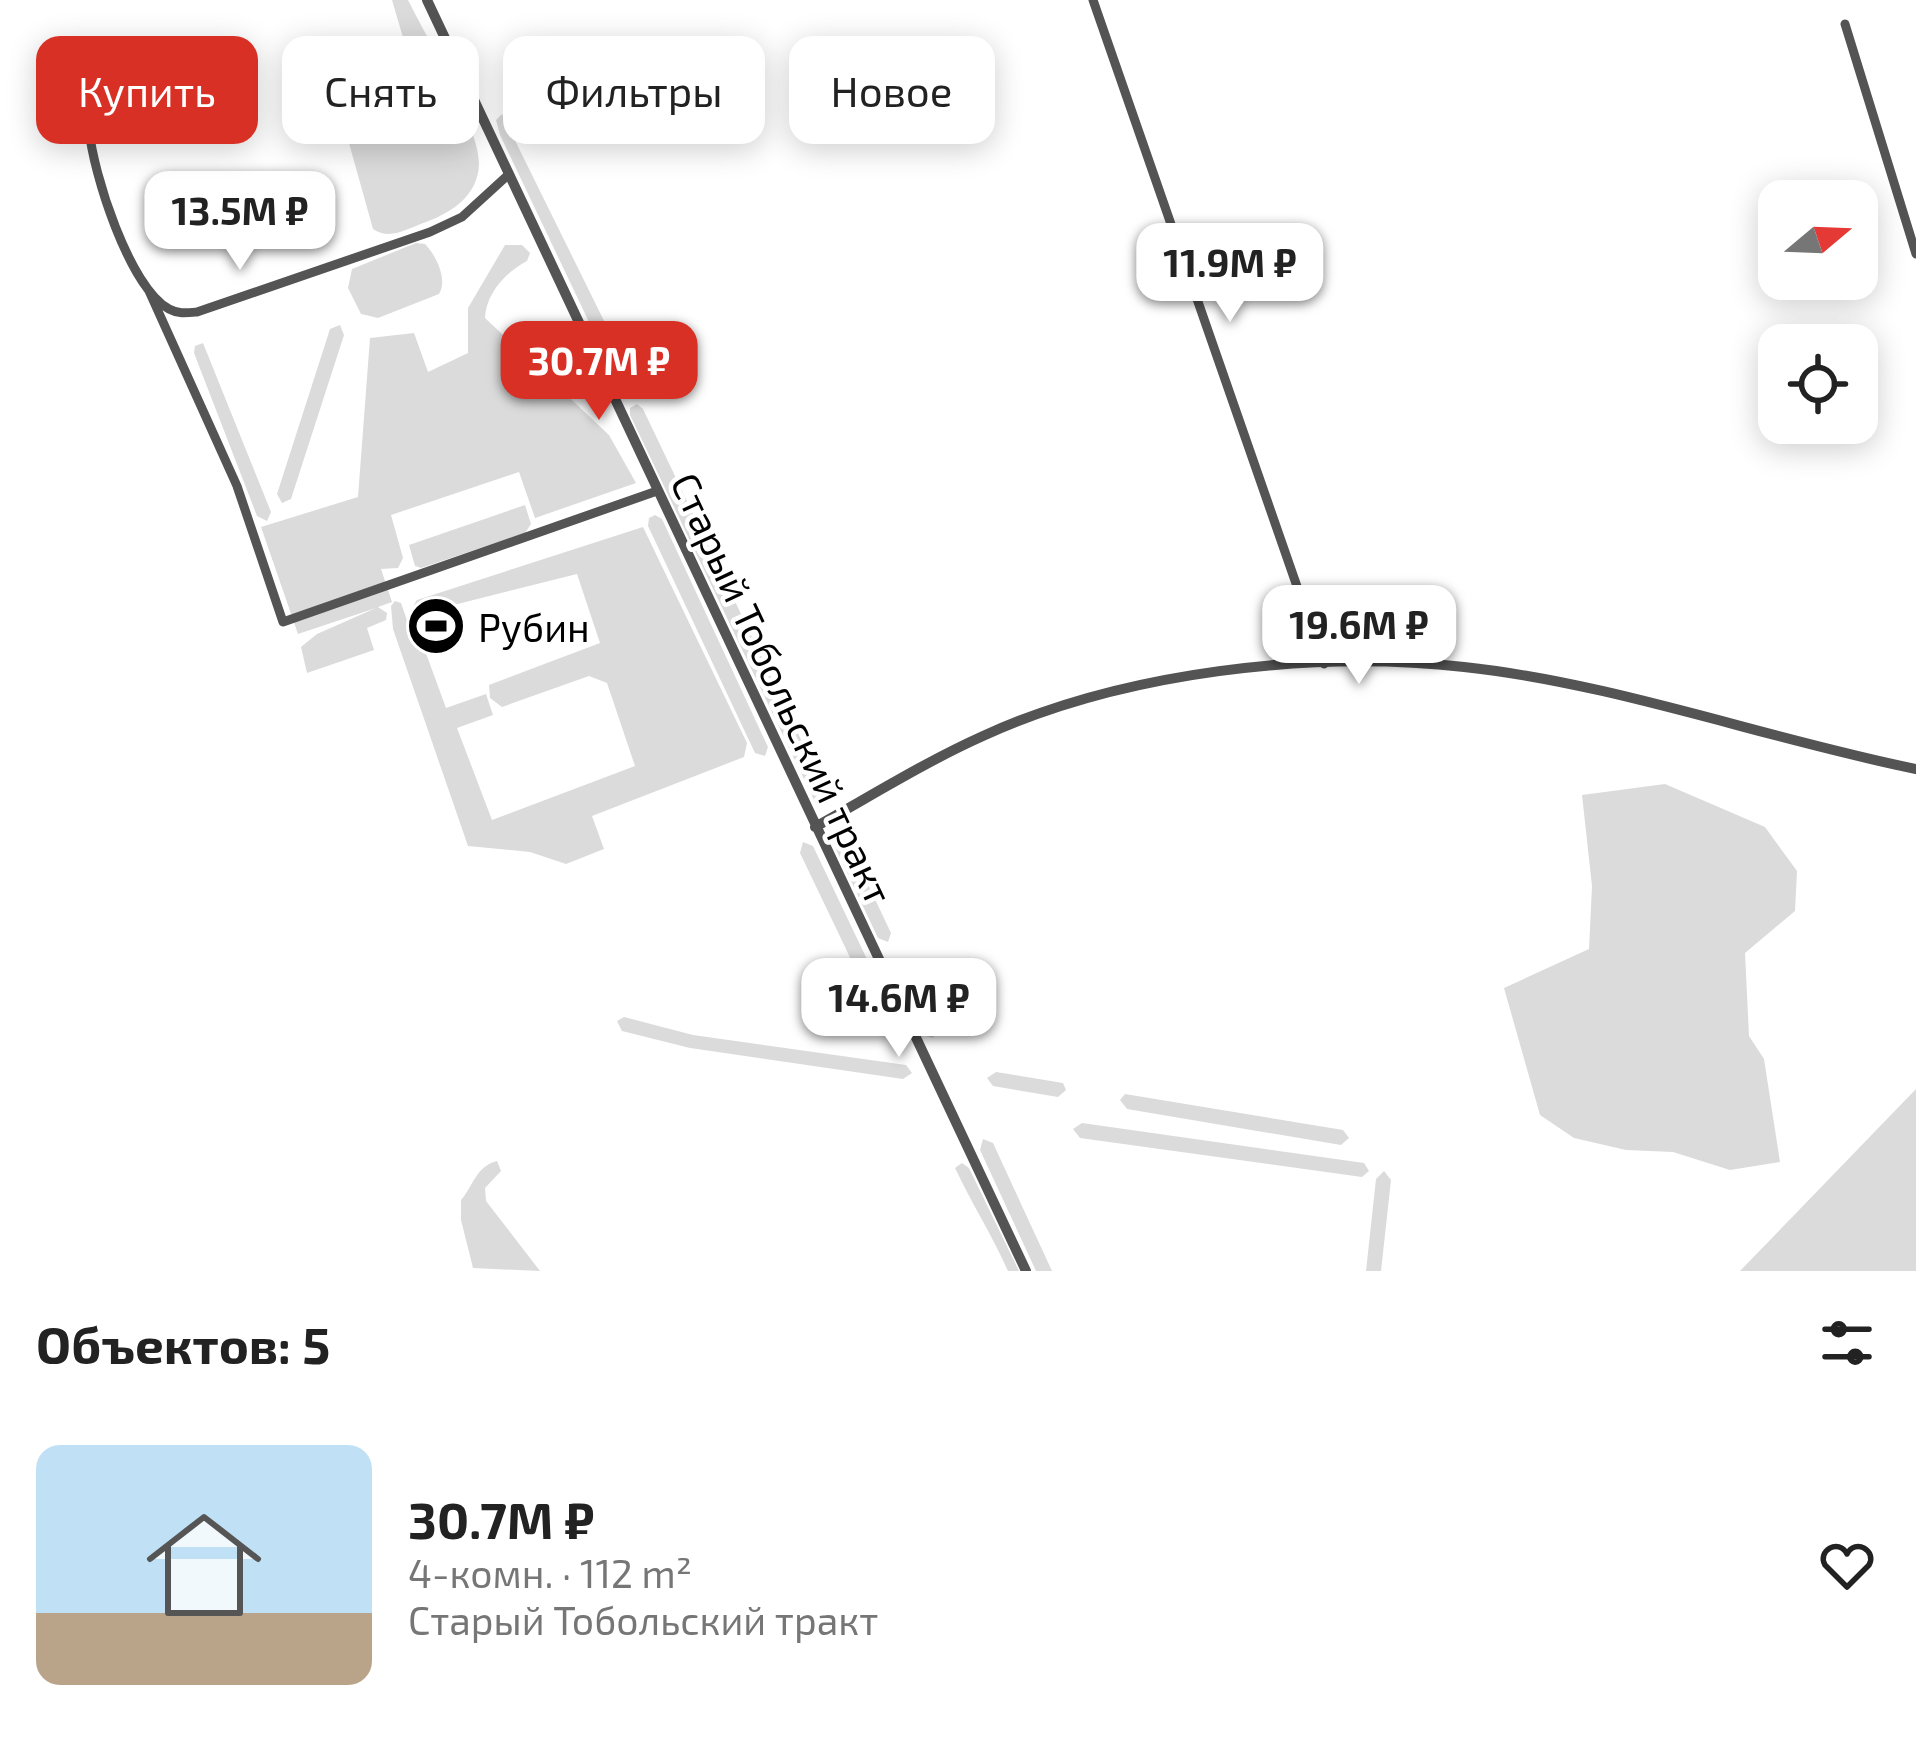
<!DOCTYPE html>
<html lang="ru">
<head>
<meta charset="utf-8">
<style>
  :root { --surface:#fff; --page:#f6f6f6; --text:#222; --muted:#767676; --line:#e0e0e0; --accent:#d93025 }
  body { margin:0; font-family:"Exo 2",sans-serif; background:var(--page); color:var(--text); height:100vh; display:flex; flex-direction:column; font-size:45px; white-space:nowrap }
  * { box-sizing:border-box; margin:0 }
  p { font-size:39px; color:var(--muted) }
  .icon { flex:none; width:66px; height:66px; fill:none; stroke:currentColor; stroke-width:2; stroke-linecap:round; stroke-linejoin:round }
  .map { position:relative; height:1271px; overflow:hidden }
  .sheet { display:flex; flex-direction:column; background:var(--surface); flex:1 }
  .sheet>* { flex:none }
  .banner { position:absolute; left:36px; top:36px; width:1200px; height:108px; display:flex; gap:24px }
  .needle { width:78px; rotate:71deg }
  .buttons { position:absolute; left:1758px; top:180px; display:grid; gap:24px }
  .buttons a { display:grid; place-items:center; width:120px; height:120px; border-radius:24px; background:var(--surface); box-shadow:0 6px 30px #0003; font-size:60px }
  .price { position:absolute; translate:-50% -102px; padding:0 27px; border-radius:24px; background:#fff; color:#222; font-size:39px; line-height:78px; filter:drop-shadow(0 3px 6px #0008) }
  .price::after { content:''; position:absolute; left:50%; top:72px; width:36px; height:27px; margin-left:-18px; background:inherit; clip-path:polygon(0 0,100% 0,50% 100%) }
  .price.on { background:var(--accent); color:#fff }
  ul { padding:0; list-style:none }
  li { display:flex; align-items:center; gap:36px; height:300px; padding:0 36px }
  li+li { border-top:3px solid var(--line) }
  li span { display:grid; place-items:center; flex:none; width:336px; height:240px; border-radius:24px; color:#555 }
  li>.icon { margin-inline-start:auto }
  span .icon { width:144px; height:144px; fill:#fffc; stroke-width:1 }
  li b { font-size:51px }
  h2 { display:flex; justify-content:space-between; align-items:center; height:144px; padding:0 36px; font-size:51px }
  .pill { padding:0 42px; border-radius:24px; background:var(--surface); box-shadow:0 6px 30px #0003; font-size:42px; line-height:108px }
  .pill.on { background:var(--accent); color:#fff }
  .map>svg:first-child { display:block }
  .green { fill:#dbdbdb }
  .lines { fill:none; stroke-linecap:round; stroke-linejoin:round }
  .minor { stroke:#545454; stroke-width:9 }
  .tertiary { stroke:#545454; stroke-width:10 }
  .labels { text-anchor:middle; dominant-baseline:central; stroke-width:9; stroke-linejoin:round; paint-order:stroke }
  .poi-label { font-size:39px; fill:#000; stroke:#fff; text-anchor:start }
  .street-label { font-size:39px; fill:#000; stroke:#fff }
</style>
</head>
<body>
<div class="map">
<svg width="1916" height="1271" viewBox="0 0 1916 1271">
  <rect width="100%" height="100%" fill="#fff"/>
  <path class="green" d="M 392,0 L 408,0 C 426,36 480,128 479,164 C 478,195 453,212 426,222 C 408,228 390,241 373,229 L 335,93 L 313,96 L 303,86 L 305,74 C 321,65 346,50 364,50 C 382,50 387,48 404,41 Z
    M 502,114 L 612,337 L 609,346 L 599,343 L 500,135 L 496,120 Z
    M 416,243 L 425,244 C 436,255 448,280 439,294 L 378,318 L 361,314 L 348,288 L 352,269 Z
    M 505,245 L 522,245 L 530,253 L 527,261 C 506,272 486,293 485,318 L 609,435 L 636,483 L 535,518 L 519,472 L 391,515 L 403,558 L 398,568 L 381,569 L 392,602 L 378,607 L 387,613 L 386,620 L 367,628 L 374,650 L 307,673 L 301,647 L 317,634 L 376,608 L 298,634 L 261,527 L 358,497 L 370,338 L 414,333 L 428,372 L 468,353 L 468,308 Z
    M 340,325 L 344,335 L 291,499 L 282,503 L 277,494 L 330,329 Z
    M 203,343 L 271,512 L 267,521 L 257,516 L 194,353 L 195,346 Z
    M 637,404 L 643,409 L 828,796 L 824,803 L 814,800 L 630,415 L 630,408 Z
    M 525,505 L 531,524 L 525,533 L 421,568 L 415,566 L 409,545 Z
    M 655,515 L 662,519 L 768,747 L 765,756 L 755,753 L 648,526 L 649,518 Z
    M 643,527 L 747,743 L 744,757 L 592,816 L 604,849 L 566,864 L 530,852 L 468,846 L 393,629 L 391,606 L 395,601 L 401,603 L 409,626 L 416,626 L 446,708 L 486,694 L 493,715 L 457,728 L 492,820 L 635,766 L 607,683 L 589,676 L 502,707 L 490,698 L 489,685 L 600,643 L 577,574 L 422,613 L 416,612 L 414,605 L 417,600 Z
    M 1665,784 L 1765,827 L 1797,871 L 1795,911 L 1745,953 L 1749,1036 L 1764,1059 L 1780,1162 L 1730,1170 L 1673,1152 L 1626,1150 L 1574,1138 L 1540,1115 L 1504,988 L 1589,949 L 1592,886 L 1582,795 Z
    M 842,837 L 848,842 L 891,933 L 888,942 L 878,938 L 835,847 L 835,840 Z
    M 803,842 L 813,846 L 904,1037 L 901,1046 L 891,1043 L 800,853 Z
    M 904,965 L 910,970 L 937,1029 L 933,1038 L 923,1035 L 896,975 L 897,968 Z
    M 624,1017 L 693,1035 L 906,1065 L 912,1073 L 903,1079 L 690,1048 L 622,1031 L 617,1021 Z
    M 996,1072 L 1063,1083 L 1066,1090 L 1058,1097 L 993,1086 L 987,1078 Z
    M 1916,1089 L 1916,1271 L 1740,1271 Z
    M 1125,1094 L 1343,1130 L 1349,1138 L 1341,1145 L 1127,1109 L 1120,1100 Z
    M 1082,1123 L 1364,1163 L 1369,1171 L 1362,1177 L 1080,1138 L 1073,1129 Z
    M 983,1139 L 993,1143 L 1052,1271 L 1036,1271 L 980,1150 Z
    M 497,1161 L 501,1171 L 485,1188 L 486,1201 L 540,1271 L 473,1268 L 461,1220 L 461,1200 C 473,1187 475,1167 497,1161 Z
    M 962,1163 L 969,1168 L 1019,1271 L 1008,1271 C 992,1235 972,1204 955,1168 Z
    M 1384,1171 L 1391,1180 L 1381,1271 L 1366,1271 L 1376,1179 Z"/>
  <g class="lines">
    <path class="minor" d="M 1093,0 L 1324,664
      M 1845,24 L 1916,254
      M 95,82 C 90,97 87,113 89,129 C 93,173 129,287 169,309 C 178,314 186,313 197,312 L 430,232 L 462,217 L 508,175
      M 149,291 L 237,486 L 283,622 L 657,491"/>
    <path class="tertiary" d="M 427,0 L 1026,1271
      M 815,827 C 871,796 925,762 983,736 C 1123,672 1312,650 1464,667 C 1614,683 1767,739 1916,769"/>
  </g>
  <defs>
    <symbol id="stadium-disc" viewBox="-11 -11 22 22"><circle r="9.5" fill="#000" stroke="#fff"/><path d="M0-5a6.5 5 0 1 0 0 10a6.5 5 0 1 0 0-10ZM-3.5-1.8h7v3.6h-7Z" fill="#fff"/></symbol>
  </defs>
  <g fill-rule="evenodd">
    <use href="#stadium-disc" x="403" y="593" width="66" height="66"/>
  </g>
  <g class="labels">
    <g class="poi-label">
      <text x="478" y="626">Рубин</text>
    </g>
    <g class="street-label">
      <text transform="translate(783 688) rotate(65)">Старый Тобольский тракт</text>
    </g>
  </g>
</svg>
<div class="buttons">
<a><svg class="needle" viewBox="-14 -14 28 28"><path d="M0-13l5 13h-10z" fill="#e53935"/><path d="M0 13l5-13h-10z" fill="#767676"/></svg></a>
<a><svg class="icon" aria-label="locate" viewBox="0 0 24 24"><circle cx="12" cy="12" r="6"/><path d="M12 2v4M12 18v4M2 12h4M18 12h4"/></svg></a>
</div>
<b class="price" style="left:240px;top:273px">13.5M ₽</b>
<b class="price" style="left:1230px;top:325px">11.9M ₽</b>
<b class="price on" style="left:599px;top:423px">30.7M ₽</b>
<b class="price" style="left:1359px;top:687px">19.6M ₽</b>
<b class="price" style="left:899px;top:1060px">14.6M ₽</b>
<div class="banner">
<a class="pill on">Купить</a>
<a class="pill">Снять</a>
<a class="pill">Фильтры</a>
<a class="pill">Новое</a>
</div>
</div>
<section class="sheet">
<h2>Объектов: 5<svg class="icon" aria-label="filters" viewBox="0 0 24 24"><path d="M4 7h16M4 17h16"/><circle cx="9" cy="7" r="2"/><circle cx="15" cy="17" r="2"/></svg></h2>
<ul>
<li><span style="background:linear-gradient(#bfe0f5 70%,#b9a48a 0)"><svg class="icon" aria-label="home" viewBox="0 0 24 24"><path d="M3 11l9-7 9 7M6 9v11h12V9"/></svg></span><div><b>30.7M ₽</b><p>4-комн. · 112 m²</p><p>Старый Тобольский тракт</p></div><svg class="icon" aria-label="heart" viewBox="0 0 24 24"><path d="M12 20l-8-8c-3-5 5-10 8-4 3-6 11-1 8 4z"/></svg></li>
</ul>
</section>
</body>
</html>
